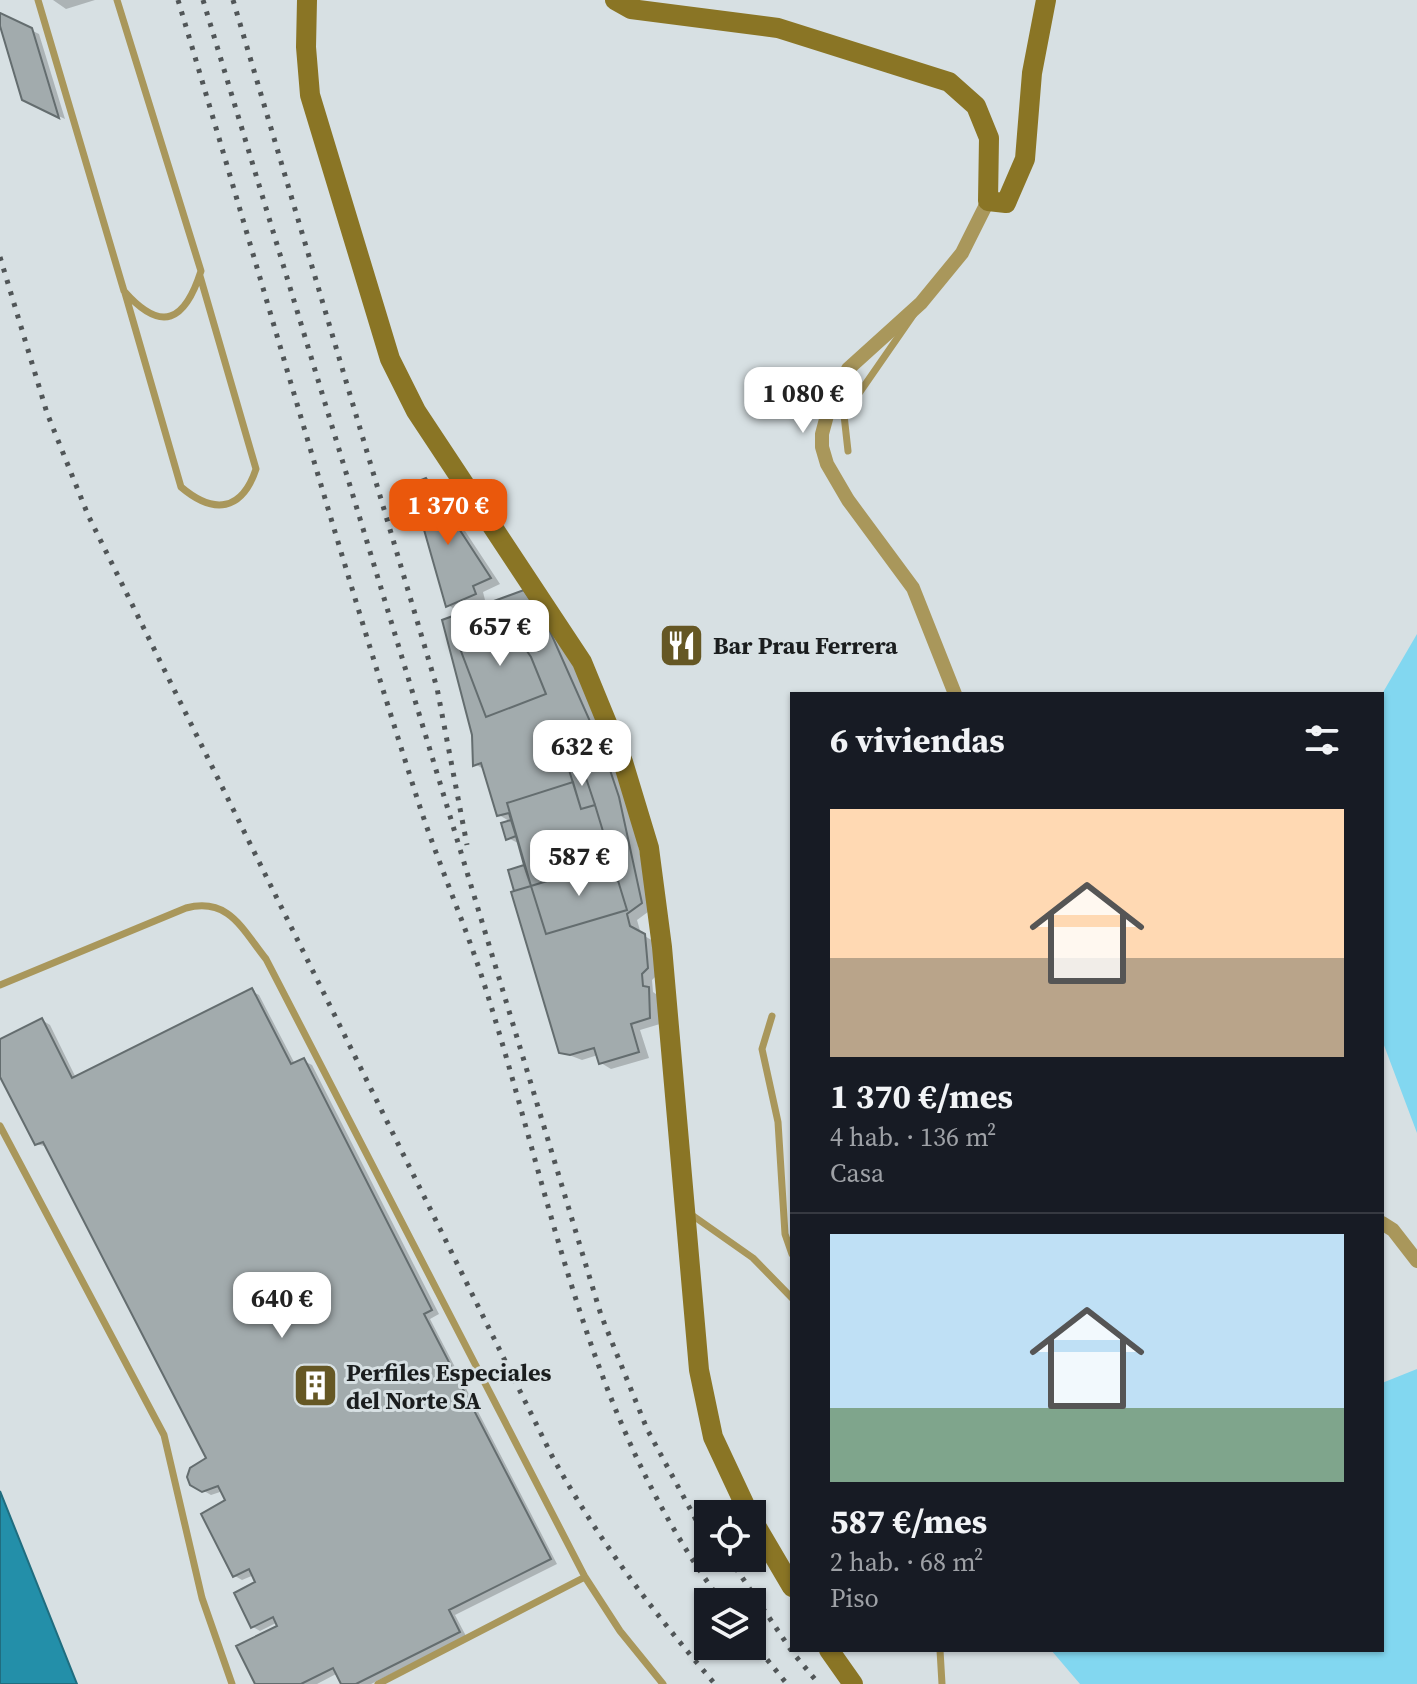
<!DOCTYPE html>
<html lang="es">
<head>
<meta charset="utf-8">
<style>
  :root { --surface:#171b24; --page:#20242c; --text:#f1f3f6; --muted:#9ea1a6; --line:#363941; --accent:#ea580c }
  body { margin:0; font-family:"Source Serif 4",serif; background:var(--page); color:var(--text); height:100vh; display:flex; flex-direction:column; font-size:30px; white-space:nowrap }
  * { box-sizing:border-box; margin:0 }
  p { font-size:26px; color:var(--muted) }
  .icon { flex:none; width:44px; height:44px; fill:none; stroke:currentColor; stroke-width:2; stroke-linecap:round; stroke-linejoin:round }
  .map { position:relative; flex:1; overflow:hidden }
  .details { position:absolute; left:790px; top:692px; width:594px; height:960px; display:flex; flex-direction:column; background:var(--surface); border-radius:0px; box-shadow:0 2px 6px #0004 }
  .details>* { flex:none }
  .tools { position:absolute; left:694px; top:1500px; display:grid; gap:16px }
  .tools a { display:grid; place-items:center; width:72px; height:72px; border-radius:0px; background:var(--surface); box-shadow:0 2px 6px #0004; font-size:40px }
  .price { position:absolute; translate:-50% -68px; padding:0 18px; border-radius:16px; background:#fff; color:#222; font-size:26px; line-height:52px; filter:drop-shadow(0 2px 4px #0008) }
  .price::after { content:''; position:absolute; left:50%; top:48px; width:24px; height:18px; margin-left:-12px; background:inherit; clip-path:polygon(0 0,100% 0,50% 100%) }
  .price.current { background:var(--accent); color:#fff }
  ul { padding:0; list-style:none }
  li { display:grid; align-content:center; gap:16px; height:424px; padding:0 40px }
  li+li { border-top:2px solid var(--line) }
  li span { display:grid; place-items:center; height:248px; border-radius:0px; color:#555 }
  li>.icon { margin-inline-start:auto }
  span .icon { width:144px; height:144px; fill:#fffc; stroke-width:1 }
  li b { font-size:34px }
  h2 { display:flex; justify-content:space-between; align-items:center; height:96px; padding:0 40px; font-size:34px }
  .map>svg:first-child { display:block }
  .green { fill:#82d7f0 }
  .water { fill:#238fa9; stroke:#206d7f; stroke-width:2 }
  .shadow { fill:#0003 }
  .building { fill:#a2abad; stroke:#646d6f; stroke-width:2 }
  .lines { fill:none; stroke-linecap:round; stroke-linejoin:round }
  .lane { stroke:#a9975b; stroke-width:7 }
  .street { stroke:#a9975b; stroke-width:14 }
  .secondary { stroke:#8a7525; stroke-width:20 }
  .rail { stroke:#505557; stroke-width:5; stroke-dasharray:4 8; stroke-linecap:butt }
  .labels { text-anchor:middle; dominant-baseline:central; stroke-width:6; stroke-linejoin:round; paint-order:stroke }
  .poi-label { font-size:24px; font-weight:bold; fill:#1a1d1e; stroke:#d7e0e3; text-anchor:start }
</style>
</head>
<body>
<div class="map">
<svg width="1417" height="1684" viewBox="0 0 1417 1684">
  <rect width="100%" height="100%" fill="#d7e0e3"/>
  <path class="green" d="M 1417,634 L 1417,1133 L 1382,1040 L 1382,694 Z
    M 1417,1369 L 1417,1684 L 1080,1684 L 1051,1650 L 1382,1650 L 1382,1383 Z"/>
  <path class="water" d="M 0,1491 L 77,1684 L 0,1684 Z"/>
  <path class="shadow" d="M 53,0 L 95,0 L 66,9 Z
    M 0,15 L 39,34 L 65,119 L 32,104 Z
    M 426,480 L 436,487 L 500,584 L 483,592 L 485,600 L 458,611 L 448,605 Z
    M 524,592 L 560,637 L 601,726 L 629,804 L 652,909 L 637,920 L 641,934 L 655,942 L 658,974 L 652,980 L 653,992 L 659,996 L 660,1024 L 640,1030 L 649,1058 L 611,1069 L 601,1063 L 598,1055 L 582,1060 L 561,1052 L 520,844 L 508,838 L 511,822 L 499,815 L 485,770 L 475,764 Z
    M 252,991 L 259,995 L 295,1064 L 304,1061 L 312,1065 L 439,1314 L 430,1319 L 557,1564 L 455,1615 L 466,1636 L 371,1684 L 343,1684 L 338,1673 L 317,1684 L 257,1684 L 280,1627 L 278,1622 L 260,1631 L 253,1627 L 258,1583 L 254,1575 L 242,1580 L 235,1576 L 227,1501 L 223,1491 L 211,1495 L 192,1484 L 209,1458 L 48,1147 L 36,1144 L 0,1072 L 0,1041 L 42,1020 L 50,1025 L 76,1078 Z"/>
  <path class="building" d="M 0,13 L 32,28 L 59,118 L 22,100 L 0,26 Z
    M 426,478 L 491,578 L 473,586 L 476,594 L 446,607 L 411,484 Z
    M 524,590 L 549,629 L 605,755 L 619,797 L 642,903 L 627,914 L 630,926 L 645,934 L 648,968 L 642,974 L 643,986 L 649,987 L 650,1018 L 631,1024 L 639,1052 L 599,1064 L 594,1048 L 570,1055 L 559,1053 L 511,892 L 514,891 L 508,870 L 524,865 L 516,836 L 506,840 L 501,823 L 511,820 L 509,813 L 497,816 L 481,763 L 473,766 L 472,735 L 442,620 Z
    M 505,619 L 531,657 L 546,694 L 486,717 L 456,638 Z
    M 582,766 L 595,805 L 581,809 L 569,770 Z
    M 573,782 L 581,809 L 595,805 L 612,861 L 531,886 L 507,803 Z
    M 511,820 L 516,836 L 506,840 L 501,823 Z
    M 612,861 L 627,910 L 546,934 L 531,886 Z
    M 524,865 L 531,886 L 514,891 L 508,870 Z
    M 252,988 L 291,1064 L 304,1058 L 432,1310 L 424,1314 L 551,1559 L 449,1610 L 460,1632 L 356,1684 L 341,1684 L 333,1668 L 301,1684 L 255,1684 L 236,1646 L 277,1626 L 273,1617 L 251,1628 L 234,1593 L 255,1582 L 249,1569 L 233,1577 L 201,1514 L 225,1500 L 218,1486 L 202,1492 L 190,1485 L 187,1477 L 190,1468 L 206,1458 L 43,1142 L 35,1145 L 0,1077 L 0,1039 L 42,1018 L 72,1078 Z"/>
  <g class="lines">
    <path class="lane" d="M 38,0 L 124,291 C 162,334 185,321 201,271 L 117,0
      M 125,293 L 181,487 C 214,515 242,511 256,469 L 200,276
      M 848,451 L 844,415 L 914,314
      M 0,985 L 186,908 C 229,897 242,929 266,959 L 585,1577 L 620,1631 L 663,1684
      M 772,1016 L 762,1049 L 778,1122 L 785,1234 L 792,1254
      M 0,1126 L 164,1435 L 202,1598 L 232,1684
      M 689,1213 L 753,1258 L 792,1298
      M 940,1650 L 942,1684
      M 378,1684 L 585,1577"/>
    <path class="street" d="M 955,694 L 913,588 L 848,500 L 827,464 L 822,447 L 822,434 L 829,408 L 848,369 L 921,303 L 962,253 L 988,201
      M 1382,1223 L 1393,1230 L 1417,1261"/>
    <path class="secondary" d="M 307,0 L 306,47 L 310,95 L 390,359 L 416,411 L 582,662 L 623,762 L 649,848 L 662,947 L 699,1370 L 713,1437 L 749,1514
      M 615,0 L 631,9 L 778,28 L 949,82 L 976,106 L 989,138 L 988,201 L 1006,203 L 1025,159 L 1032,73 L 1046,0
      M 752,1519 L 792,1587
      M 829,1650 L 853,1684"/>
    <path class="rail" d="M 178,0 C 258,267 333,535 418,801 C 439,866 467,928 487,993 C 552,1200 589,1425 722,1602
      M 203,0 L 601,1315 L 647,1429 L 708,1542
      M 233,0 L 437,688 L 467,845
      M 0,257 L 47,413 L 88,515 L 552,1456 C 598,1540 653,1612 715,1684
      M 729,1558 L 793,1653 L 819,1684
      M 752,1641 L 787,1684"/>
  </g>
  <defs>
    <symbol id="restaurant-square" viewBox="-11 -11 22 22"><rect x="-9" y="-9" width="18" height="18" rx="4" fill="#655724" stroke="#d7e0e3"/><path d="M-5-6h1v4h1v-4h1v4h1v-4h1v5L-1.5 .5V6h-2V.5L-5-1ZM5-6V6H3V1.5H1.5Q1.5-4 5-6Z" fill="#fff"/></symbol>
    <symbol id="building-square" viewBox="-11 -11 22 22"><rect x="-9" y="-9" width="18" height="18" rx="4" fill="#655724" stroke="#d7e0e3"/><path d="M-4-6H4V6H1V3H-1V6H-4ZM-2.5-4.3h1.7v1.8h-1.7ZM.8-4.3h1.7v1.8H.8ZM-2.5-1h1.7V.8h-1.7ZM.8-1h1.7V.8H.8Z" fill="#fff"/></symbol>
  </defs>
  <g fill-rule="evenodd">
    <use href="#restaurant-square" x="656" y="620" width="51" height="51"/>
    <use href="#building-square" x="290" y="1360" width="51" height="51"/>
  </g>
  <g class="labels">
    <g class="poi-label">
      <text x="713" y="645">Bar Prau Ferrera</text>
      <text x="346" y="1372">Perfiles Especiales<tspan x="346" dy="28">del Norte SA</tspan></text>
    </g>
  </g>
</svg>
<div class="tools">
<a><svg class="icon" aria-label="locate" viewBox="0 0 24 24"><circle cx="12" cy="12" r="6"/><path d="M12 2v4M12 18v4M2 12h4M18 12h4"/></svg></a>
<a><svg class="icon" aria-label="layers" viewBox="0 0 24 24"><path d="M12 4l9 5-9 5-9-5zM3 14l9 5 9-5"/></svg></a>
</div>
<b class="price" style="left:803px;top:435px">1 080 €</b>
<b class="price current" style="left:448px;top:547px">1 370 €</b>
<b class="price" style="left:500px;top:668px">657 €</b>
<b class="price" style="left:582px;top:788px">632 €</b>
<b class="price" style="left:579px;top:898px">587 €</b>
<b class="price" style="left:282px;top:1340px">640 €</b>
<section class="details">
<h2>6 viviendas<svg class="icon" aria-label="filters" viewBox="0 0 24 24"><path d="M4 7h16M4 17h16"/><circle cx="9" cy="7" r="2"/><circle cx="15" cy="17" r="2"/></svg></h2>
<ul>
<li><span style="background:linear-gradient(#ffd9b3 60%,#b9a48a 0)"><svg class="icon" aria-label="home" viewBox="0 0 24 24"><path d="M3 11l9-7 9 7M6 9v11h12V9"/></svg></span><div><b>1 370 €/mes</b><p>4 hab. · 136 m²</p><p>Casa</p></div></li>
<li><span style="background:linear-gradient(#bfe0f5 70%,#7fa58c 0)"><svg class="icon" aria-label="home" viewBox="0 0 24 24"><path d="M3 11l9-7 9 7M6 9v11h12V9"/></svg></span><div><b>587 €/mes</b><p>2 hab. · 68 m²</p><p>Piso</p></div></li>
</ul>
</section>
</div>
</body>
</html>
